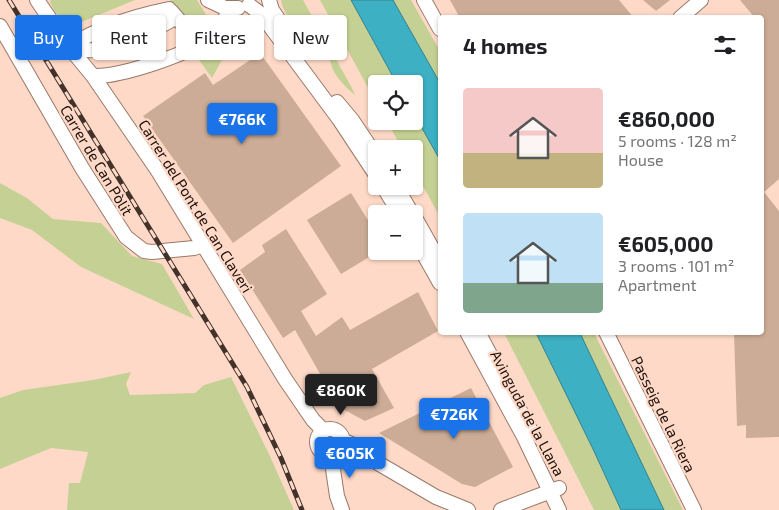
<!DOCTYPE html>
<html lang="en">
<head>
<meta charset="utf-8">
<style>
  :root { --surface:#fff; --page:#f2f2f2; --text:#202124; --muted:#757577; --accent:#1a73e8 }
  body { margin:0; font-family:"Exo 2",sans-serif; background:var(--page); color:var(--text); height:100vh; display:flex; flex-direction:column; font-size:19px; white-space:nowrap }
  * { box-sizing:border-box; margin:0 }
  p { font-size:16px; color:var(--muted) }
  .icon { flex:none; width:28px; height:28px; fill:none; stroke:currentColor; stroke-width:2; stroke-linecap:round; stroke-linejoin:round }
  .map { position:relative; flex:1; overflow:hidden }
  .sheet { position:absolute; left:438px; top:15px; width:326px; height:320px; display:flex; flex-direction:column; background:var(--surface); border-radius:5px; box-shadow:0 1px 4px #0004 }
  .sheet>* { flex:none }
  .guide { position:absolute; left:15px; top:15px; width:348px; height:45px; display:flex; gap:10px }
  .buttons { position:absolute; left:368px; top:75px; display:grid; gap:10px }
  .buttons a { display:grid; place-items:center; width:55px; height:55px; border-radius:5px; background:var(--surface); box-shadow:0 1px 4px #0004; font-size:25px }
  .price { position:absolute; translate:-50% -42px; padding:0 11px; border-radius:5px; background:var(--accent); color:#fff; font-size:16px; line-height:32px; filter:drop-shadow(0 1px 2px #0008) }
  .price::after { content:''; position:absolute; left:50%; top:30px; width:15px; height:11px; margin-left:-8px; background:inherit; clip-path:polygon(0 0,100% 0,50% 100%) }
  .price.selected { background:#222; color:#fff }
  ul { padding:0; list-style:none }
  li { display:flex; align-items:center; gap:15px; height:125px; padding:0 25px }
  li span { display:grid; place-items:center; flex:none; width:140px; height:100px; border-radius:5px; color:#555 }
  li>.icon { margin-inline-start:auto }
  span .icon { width:60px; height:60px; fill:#fffc; stroke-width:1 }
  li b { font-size:21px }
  h2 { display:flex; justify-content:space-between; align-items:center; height:60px; padding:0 25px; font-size:21px }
  .chip { padding:0 18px; border-radius:5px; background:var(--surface); box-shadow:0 1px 4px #0004; font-size:18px; line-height:45px }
  .chip.selected { background:var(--accent); color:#fff }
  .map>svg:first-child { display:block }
  .green { fill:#c5d194 }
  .water { fill:#3db0c4; stroke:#34818d }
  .building { fill:#ccac96 }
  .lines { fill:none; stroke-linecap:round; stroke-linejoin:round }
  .minor-casing { stroke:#9a7868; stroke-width:16 }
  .minor { stroke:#fff; stroke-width:14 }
  .rail-casing { stroke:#42322a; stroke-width:5 }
  .rail { stroke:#ffd9c7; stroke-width:3; stroke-dasharray:9; stroke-linecap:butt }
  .labels { text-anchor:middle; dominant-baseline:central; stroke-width:4.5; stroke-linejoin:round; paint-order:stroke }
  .street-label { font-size:15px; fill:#1e120c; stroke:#ffd9c7 }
</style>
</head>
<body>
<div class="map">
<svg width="779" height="510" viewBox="0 0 779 510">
  <rect width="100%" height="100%" fill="#ffd9c7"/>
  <path class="green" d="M 51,0 L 135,0 L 72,26 L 55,12 L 50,2 Z
    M 170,0 L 197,0 L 210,21 L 201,29 L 178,14 Z
    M 281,0 L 303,0 L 352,88 L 355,95 C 347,89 339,80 334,72 C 330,64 330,55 324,47 C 311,30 285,25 281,0 Z
    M 320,0 L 351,0 L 397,84 L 376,84 L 376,102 Z
    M 393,0 L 411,0 L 440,51 L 440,83 Z
    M 245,20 L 254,26 L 259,35 L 222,48 L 223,41 L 237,22 Z
    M 236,48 L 238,50 L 223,58 L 212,78 L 199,60 Z
    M 414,114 L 440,160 L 440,217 L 414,170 L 414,149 L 402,149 L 387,121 L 414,121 Z
    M 0,183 L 27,198 L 53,219 L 101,223 L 132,256 L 162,264 L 194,319 L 81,267 L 32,230 L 0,218 Z
    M 504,333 L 536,333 L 593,449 L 621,510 L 594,510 Z
    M 580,333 L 594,333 L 683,510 L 664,510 Z
    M 131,372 L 126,384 L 130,395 L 195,393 L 204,385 L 231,377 L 269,454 L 294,510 L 67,510 L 69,483 L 80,483 L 88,452 L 51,448 L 0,469 L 0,398 L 23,390 L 93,380 Z"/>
  <path class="water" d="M 351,0 L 393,0 L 440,83 L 440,160 L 414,114 L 414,84 L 397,84 Z
    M 536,333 L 580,333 L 664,510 L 621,510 L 593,449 Z"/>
  <path class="building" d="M 450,0 L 619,0 L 634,18 L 460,18 Z
    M 643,0 L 670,0 L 656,11 Z
    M 740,0 L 779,0 L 779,179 L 764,192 L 779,211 L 779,437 L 746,438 L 746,425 L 737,426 L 734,332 L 761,332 L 761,18 L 755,18 Z
    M 259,54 L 263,57 L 341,166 L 233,243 L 143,116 L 205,73 L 213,85 Z
    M 351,193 L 376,233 L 376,253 L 341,274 L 307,220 Z
    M 286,229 L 327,294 L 301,311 L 316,336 L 342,317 L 350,330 L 418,292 L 438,331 L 372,369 L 394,408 L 365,421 L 339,407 L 295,330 L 283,338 L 240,270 L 265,252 L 262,245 Z
    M 471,388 L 513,467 L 475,487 L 462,484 L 379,433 Z"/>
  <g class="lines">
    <defs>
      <path id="minor" d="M 37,0 L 69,47 L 93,76 L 158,171 L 285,379 L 313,420 L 324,431
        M 208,0 L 225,8 L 238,8
        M 269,0 L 272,10 L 298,48
        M 424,0 L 440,29
        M 249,5 L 261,14 L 339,119 L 376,175
        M 169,9 C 135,16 98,27 69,47 C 78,49 87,51 96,50 C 115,48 160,28 176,17
        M 171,11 L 184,26 L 206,41
        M 680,18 L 701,0
        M 0,26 L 82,168 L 126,237 L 144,251 L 152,252 L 194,248 L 203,245
        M 93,76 C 121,77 193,53 214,35 C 221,28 226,17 230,9
        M 337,102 L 352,120 L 376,156
        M 383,186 L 400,214
        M 396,186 L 412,214
        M 414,216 L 440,262
        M 414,237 L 440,283
        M 467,332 L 524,437 L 559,510
        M 478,332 L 532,433
        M 606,332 L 694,510
        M317 442a13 13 0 1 1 26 0a13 13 0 1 1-26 0Z
        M 344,441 L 356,446 L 359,452 L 436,497 L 468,510
        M 331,456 L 337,496 L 342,510
        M 501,510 L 559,488"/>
    </defs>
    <use href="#minor" class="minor-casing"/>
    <use href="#minor" class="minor"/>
    <defs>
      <path id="rail" d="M 9,0 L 247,387 L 281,458 L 302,510"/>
    </defs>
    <use href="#rail" class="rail-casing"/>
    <use href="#rail" class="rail"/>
  </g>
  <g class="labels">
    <g class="street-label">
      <text transform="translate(97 160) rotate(59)">Carrer de Can Pòlit</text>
      <text transform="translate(196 206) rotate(58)">Carrer del Pont de Can Claveri</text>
      <text transform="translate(528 413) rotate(62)">Avinguda de la Llana</text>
      <text transform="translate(664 414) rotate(64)">Passeig de la Riera</text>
    </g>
  </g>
</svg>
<div class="buttons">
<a><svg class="icon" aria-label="locate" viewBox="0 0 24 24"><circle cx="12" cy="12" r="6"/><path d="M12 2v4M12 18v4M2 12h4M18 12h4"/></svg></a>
<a>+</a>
<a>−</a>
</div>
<b class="price" style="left:242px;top:145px">€766K</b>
<b class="price selected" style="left:341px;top:416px">€860K</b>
<b class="price" style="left:454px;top:440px">€726K</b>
<b class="price" style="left:350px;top:479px">€605K</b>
<div class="guide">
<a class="chip selected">Buy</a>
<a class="chip">Rent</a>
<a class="chip">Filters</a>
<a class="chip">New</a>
</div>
<section class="sheet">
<h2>4 homes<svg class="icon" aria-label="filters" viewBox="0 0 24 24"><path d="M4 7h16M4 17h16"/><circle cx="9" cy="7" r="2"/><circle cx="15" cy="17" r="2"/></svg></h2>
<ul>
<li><span style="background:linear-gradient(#f6c9c9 65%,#c2b280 0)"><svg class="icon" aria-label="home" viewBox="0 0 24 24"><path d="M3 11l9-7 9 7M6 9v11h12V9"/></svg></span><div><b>€860,000</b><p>5 rooms · 128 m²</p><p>House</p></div></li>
<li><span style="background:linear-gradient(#bfe0f5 70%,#7fa58c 0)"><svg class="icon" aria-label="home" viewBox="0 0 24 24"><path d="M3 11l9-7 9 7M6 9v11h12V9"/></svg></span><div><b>€605,000</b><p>3 rooms · 101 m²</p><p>Apartment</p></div></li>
</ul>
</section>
</div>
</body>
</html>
